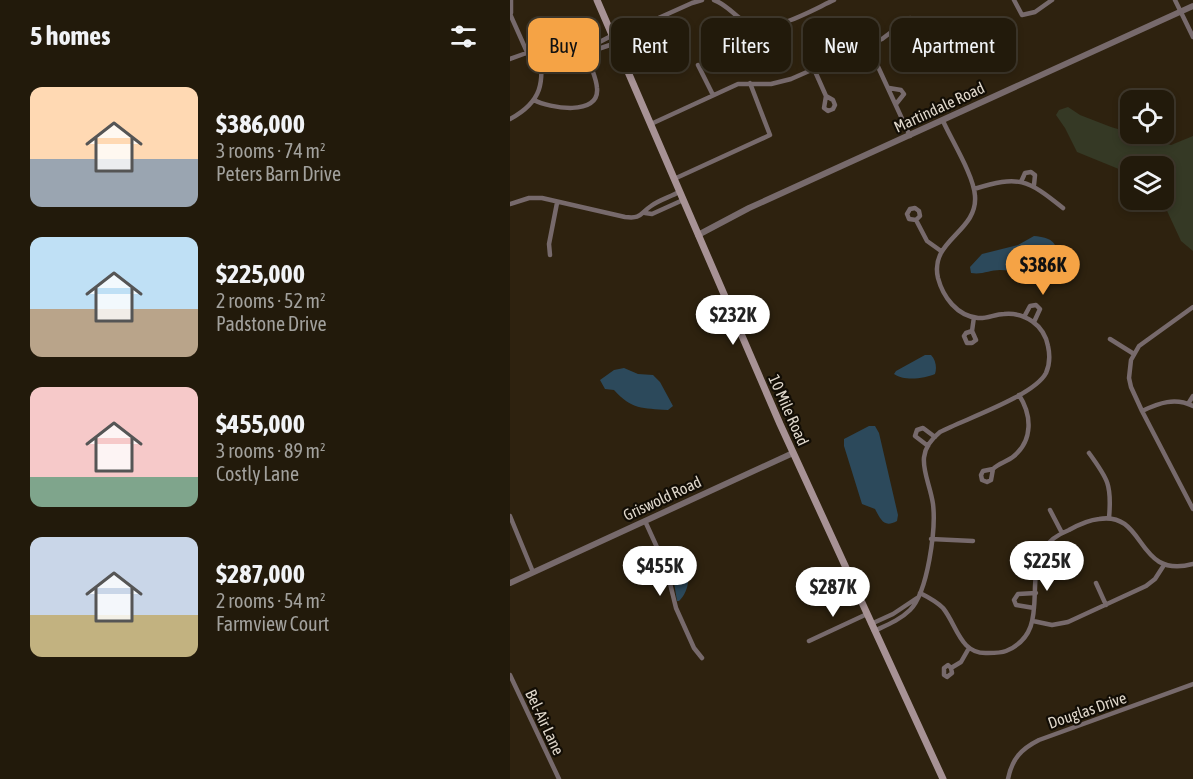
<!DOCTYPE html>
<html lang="en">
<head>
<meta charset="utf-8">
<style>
  :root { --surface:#221a0b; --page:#2e2719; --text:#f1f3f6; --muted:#a2a19d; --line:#3f382c; --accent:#f5a345 }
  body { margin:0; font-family:"Asap Condensed",sans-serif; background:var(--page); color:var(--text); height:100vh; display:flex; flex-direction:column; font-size:22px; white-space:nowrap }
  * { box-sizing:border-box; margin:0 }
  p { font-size:20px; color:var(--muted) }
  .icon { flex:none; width:33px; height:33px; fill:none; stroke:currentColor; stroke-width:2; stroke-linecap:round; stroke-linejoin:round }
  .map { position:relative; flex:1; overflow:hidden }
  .drawer { display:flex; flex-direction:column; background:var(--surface); width:510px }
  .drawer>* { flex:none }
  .banner { position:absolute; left:18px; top:18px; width:570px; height:54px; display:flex; gap:12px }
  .fabs { position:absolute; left:610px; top:90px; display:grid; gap:12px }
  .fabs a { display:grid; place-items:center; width:54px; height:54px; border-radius:12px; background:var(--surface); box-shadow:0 3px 9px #0003,0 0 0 2px var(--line); font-size:30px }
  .price { position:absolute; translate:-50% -51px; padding:0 14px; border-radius:21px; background:#fff; color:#222; font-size:20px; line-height:39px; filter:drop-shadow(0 2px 3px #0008) }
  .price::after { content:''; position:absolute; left:50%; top:36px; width:18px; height:14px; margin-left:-9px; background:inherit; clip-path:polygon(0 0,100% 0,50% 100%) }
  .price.on { background:var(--accent); color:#111 }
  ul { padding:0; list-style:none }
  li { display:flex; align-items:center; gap:18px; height:150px; padding:0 30px }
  li span { display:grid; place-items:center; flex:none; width:168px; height:120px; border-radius:12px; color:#555 }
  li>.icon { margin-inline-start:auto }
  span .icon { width:72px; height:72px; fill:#fffc; stroke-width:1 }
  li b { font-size:26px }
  h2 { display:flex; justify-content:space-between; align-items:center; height:72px; padding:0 30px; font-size:26px }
  .pill { padding:0 21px; border-radius:12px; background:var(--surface); box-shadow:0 3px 9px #0003,0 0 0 2px var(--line); font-size:21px; line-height:54px }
  .pill.on { background:var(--accent); color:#111 }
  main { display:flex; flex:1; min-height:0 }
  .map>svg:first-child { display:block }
  .green { fill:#353925 }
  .water { fill:#2c495b }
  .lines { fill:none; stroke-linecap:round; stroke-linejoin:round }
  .minor { stroke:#776a6c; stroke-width:4.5 }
  .tertiary { stroke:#776a6c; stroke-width:6 }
  .secondary { stroke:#a79295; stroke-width:7 }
  .labels { text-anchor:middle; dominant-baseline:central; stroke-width:4.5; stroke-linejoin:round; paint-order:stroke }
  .street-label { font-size:16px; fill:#dfd7cb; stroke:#120d05 }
</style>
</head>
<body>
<main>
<section class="drawer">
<h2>5 homes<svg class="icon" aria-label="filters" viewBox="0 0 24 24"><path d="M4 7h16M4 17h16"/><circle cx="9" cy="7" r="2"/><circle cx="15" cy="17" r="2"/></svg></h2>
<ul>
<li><span style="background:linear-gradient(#ffd9b3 60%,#9aa5b1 0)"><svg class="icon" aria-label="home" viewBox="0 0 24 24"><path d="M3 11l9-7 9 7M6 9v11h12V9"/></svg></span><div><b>$386,000</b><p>3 rooms · 74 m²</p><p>Peters Barn Drive</p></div></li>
<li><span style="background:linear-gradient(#bfe0f5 60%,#b9a48a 0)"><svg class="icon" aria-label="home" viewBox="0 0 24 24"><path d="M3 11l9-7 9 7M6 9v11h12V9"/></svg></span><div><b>$225,000</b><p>2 rooms · 52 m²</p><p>Padstone Drive</p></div></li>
<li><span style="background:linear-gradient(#f6c9c9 75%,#7fa58c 0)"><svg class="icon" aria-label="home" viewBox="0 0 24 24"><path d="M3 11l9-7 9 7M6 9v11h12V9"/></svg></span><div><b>$455,000</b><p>3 rooms · 89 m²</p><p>Costly Lane</p></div></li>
<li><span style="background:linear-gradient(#c9d6e8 65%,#c2b280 0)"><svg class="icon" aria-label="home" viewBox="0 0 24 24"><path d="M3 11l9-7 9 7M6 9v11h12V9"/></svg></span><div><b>$287,000</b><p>2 rooms · 54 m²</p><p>Farmview Court</p></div></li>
</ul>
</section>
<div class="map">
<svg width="683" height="779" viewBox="0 0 683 779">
  <rect width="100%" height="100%" fill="#2e220f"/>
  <path class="green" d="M 558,107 L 570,115 L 601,127 L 661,145 L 683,136 L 683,251 L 671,241 L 652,200 L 654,200 L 654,166 L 621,166 L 621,174 L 567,152 L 555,128 L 546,115 L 549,110 Z"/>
  <path class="water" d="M 524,236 C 543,238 547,242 549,261 C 531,285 513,270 490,270 C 480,270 472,275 461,273 L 460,267 L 472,254 L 508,245 Z
    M 415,355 L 421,355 C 426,360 427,368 425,374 C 414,379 393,381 384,374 L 386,371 Z
    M 114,368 L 128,374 L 143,375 L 150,382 L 163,406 L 158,410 C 132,408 122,410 104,390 L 95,389 L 90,380 L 104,370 Z
    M 359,426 L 365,426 L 369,433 L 388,515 L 387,521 C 374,528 371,520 365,509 L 352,504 L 334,446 L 334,439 Z
    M 169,564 C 183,571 179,592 169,601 L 167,601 L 162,570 L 163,565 Z"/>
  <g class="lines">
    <path class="minor" d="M 204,0 C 216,4 224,15 235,22 C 260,36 300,11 324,0
      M 504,0 L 512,15 L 525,12 L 542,0
      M 665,0 L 683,37
      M 1,13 L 1,0
      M 0,14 L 17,52
      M 104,38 L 182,3 L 192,0
      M 358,45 L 400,136
      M 80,47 L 103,35
      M 0,59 C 22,50 42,46 66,47 C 73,47 78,46 85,50 L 106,43
      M 188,65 L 203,95
      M 304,69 L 316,96 L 323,100 L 325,105 L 323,109 L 318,111 L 314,108 L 316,96
      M 379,88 L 391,90 L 394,94 L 386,104
      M 24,100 C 39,108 90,117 87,88 C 86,73 76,62 78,47
      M 0,119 C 32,102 35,82 29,49
      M 141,124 L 228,84 L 261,84 L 281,79 L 372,39 L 400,18 L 428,45 L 428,51 L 431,56 L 436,57 L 440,53 L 440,48 L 435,45 L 428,45
      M 164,179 L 260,135 L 240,83
      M 511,182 L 515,173 L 521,172 L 525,175 L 524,185
      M 464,189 C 509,175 517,179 553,208
      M 0,204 L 19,198 L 32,198 L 115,217 C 132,219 129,214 141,206 C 149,200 160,197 169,192
      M 135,213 L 142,214 L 173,200
      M 406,220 L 410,216 L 409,211 L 405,208 L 400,209 L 397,214 L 399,219 L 406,220 L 417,241 L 431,251
      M 40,255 L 39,244 L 47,203
      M 683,307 L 629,346 L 621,360 L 619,378 L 621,387 L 632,411 L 683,509
      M 514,317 L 520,306 L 526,305 L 530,309 L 524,322
      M 462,331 L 456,333 L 454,336 L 457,343 L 462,343 L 466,340 L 462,331 L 464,317
      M 600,339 L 624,354
      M 678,404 L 683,396
      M 632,411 C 649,403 665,397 683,406
      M 418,446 L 405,436 L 407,430 L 413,428 L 425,437
      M 579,453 C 598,479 602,485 599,518
      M 483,469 C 489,463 497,462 504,456 C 523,440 522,415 509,395
      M 483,469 L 481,480 L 477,482 L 472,480 L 471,475 L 473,471 Z
      M 540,510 L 552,533
      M 0,516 L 23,572
      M 135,521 L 156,567 L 166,608 L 184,648 L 192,658
      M 421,539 L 463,541
      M 586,583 L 596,605
      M 410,593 C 418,597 426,601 433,608 C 447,625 450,655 478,653 C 485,653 491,653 496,651 C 542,632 513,581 534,549 C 540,539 549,534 559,530 C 568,525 578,520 589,519 C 637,511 625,580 683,564
      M 524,608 L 506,605 L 504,600 L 508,594 L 526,593
      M 523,621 L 542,625 L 558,622 L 636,586 L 645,579 L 654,565
      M 361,624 L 383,614 L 407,598
      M 364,631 C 377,625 390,620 400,610 C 418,592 426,529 423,504 C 419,476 401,455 430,432 C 455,419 524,396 536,373 C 540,364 540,355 538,346 C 534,325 515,312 494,314 C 485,314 477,319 468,318 C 447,316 433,297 428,278 C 419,240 468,232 465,196 C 464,176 442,141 433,121
      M 299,641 L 357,614
      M 441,668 L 442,673 L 437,677 L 434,675 L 434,668 L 438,665 L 441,668 L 451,662 L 459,648
      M 0,675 L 49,779
      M 498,779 C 502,759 511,749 529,740 L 683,684"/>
    <path class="tertiary" d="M 188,235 L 239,208 L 683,6
      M 0,583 L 283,453"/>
    <path class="secondary" d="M 87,0 L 270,424 L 433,779"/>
  </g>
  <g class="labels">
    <g class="street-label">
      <text transform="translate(429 107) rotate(-25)">Martindale Road</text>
      <text transform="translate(279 410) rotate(66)">10 Mile Road</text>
      <text transform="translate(152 498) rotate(-25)">Griswold Road</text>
      <text transform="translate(577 710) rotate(-19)">Douglas Drive</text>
      <text transform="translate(35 722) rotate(65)">Bel-Air Lane</text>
    </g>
  </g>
</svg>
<div class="fabs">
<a><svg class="icon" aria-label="locate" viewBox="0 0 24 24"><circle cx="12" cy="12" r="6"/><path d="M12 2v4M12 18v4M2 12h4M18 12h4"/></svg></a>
<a><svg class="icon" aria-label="layers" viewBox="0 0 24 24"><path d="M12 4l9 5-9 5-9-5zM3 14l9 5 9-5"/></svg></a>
</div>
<b class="price on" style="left:533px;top:296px">$386K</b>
<b class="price" style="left:223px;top:346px">$232K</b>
<b class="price" style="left:537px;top:592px">$225K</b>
<b class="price" style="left:150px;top:597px">$455K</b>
<b class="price" style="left:323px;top:618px">$287K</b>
<div class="banner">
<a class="pill on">Buy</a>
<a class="pill">Rent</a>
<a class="pill">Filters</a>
<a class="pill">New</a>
<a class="pill">Apartment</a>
</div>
</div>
</main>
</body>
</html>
